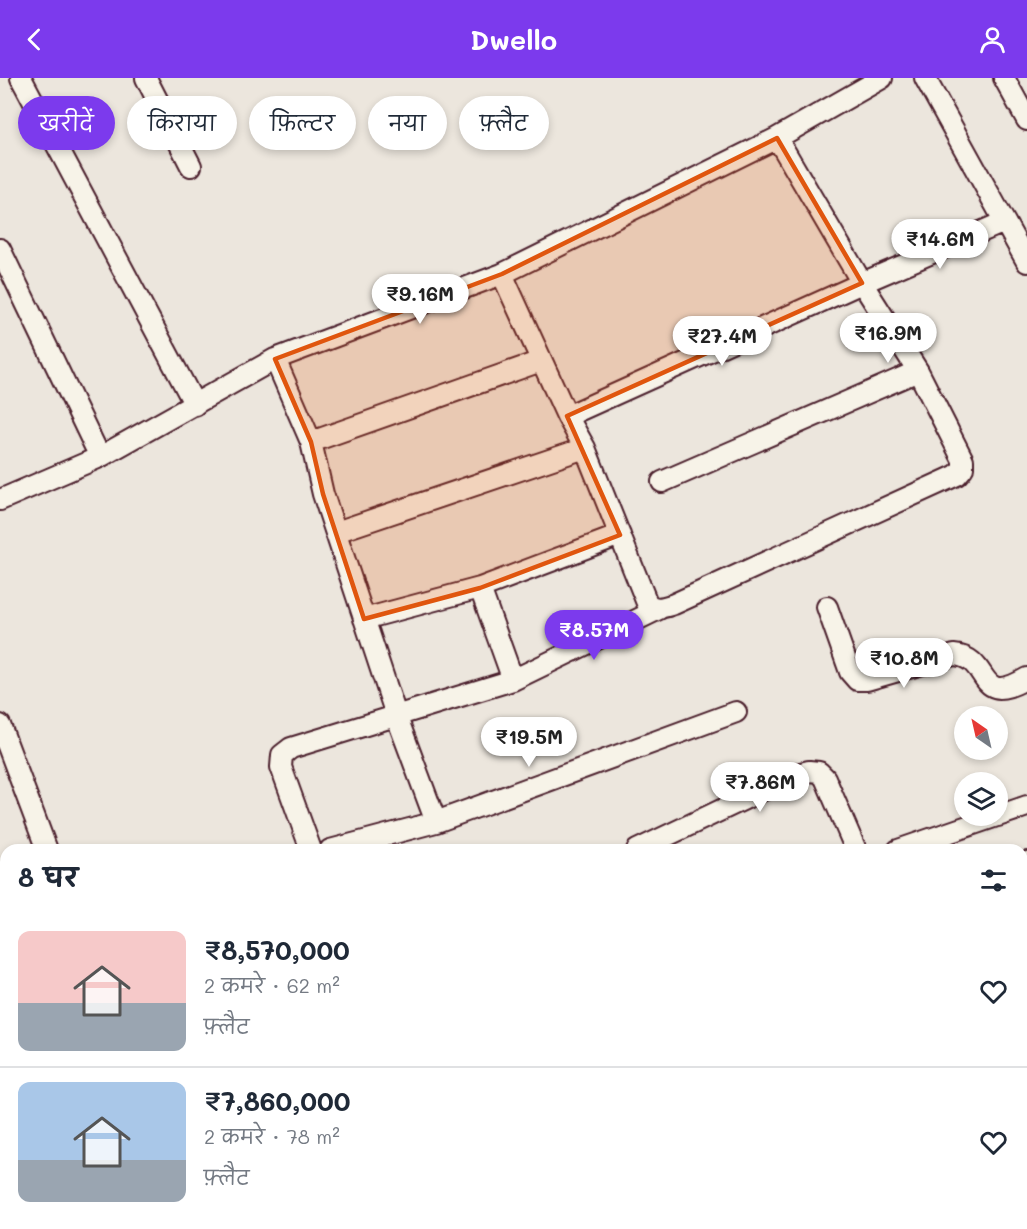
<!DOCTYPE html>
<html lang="hi">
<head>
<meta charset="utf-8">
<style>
  :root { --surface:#fff; --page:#f2f2f3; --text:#1f2937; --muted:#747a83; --line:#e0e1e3; --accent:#7c3aed }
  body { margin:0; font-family:Mali,"Playpen Sans Deva",sans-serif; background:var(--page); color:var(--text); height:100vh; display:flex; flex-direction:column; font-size:22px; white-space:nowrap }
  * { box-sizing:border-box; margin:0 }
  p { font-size:20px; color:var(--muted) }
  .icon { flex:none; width:33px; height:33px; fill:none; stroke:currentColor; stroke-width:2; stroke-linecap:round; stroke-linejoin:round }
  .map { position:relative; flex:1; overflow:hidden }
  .panel { position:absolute; left:0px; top:766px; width:1028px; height:386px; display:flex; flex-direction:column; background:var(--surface); border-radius:18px 18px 0 0; box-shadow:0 3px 9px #0003 }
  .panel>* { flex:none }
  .hud { position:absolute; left:18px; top:18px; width:600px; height:54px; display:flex; gap:12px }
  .needle { width:39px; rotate:326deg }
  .buttons { position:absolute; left:954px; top:628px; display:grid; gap:12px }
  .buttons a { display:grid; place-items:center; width:54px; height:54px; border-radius:50%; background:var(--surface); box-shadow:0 3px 9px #0003; font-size:30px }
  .price { position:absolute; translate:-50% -51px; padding:0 14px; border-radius:21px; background:#fff; color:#222; font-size:20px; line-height:39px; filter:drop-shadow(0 2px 3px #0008) }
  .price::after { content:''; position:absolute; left:50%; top:36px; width:18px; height:14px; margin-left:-9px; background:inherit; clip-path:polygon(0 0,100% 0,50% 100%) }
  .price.on { background:var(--accent); color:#fff }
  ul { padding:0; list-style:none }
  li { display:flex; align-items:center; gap:18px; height:150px; padding:0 18px }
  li+li { border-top:2px solid var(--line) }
  li span { display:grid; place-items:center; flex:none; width:168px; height:120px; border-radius:12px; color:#555 }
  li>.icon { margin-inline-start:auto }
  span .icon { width:72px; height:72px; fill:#fffc; stroke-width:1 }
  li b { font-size:26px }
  h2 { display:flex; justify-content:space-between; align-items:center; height:72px; padding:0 18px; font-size:26px }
  .chip { padding:0 21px; border-radius:27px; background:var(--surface); box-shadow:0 3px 9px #0003; font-size:21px; line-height:54px }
  .chip.on { background:var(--accent); color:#fff }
  header { display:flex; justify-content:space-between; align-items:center; height:78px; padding:0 18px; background:var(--accent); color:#fff; font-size:27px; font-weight:700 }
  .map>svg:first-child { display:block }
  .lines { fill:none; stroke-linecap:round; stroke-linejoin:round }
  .minor-casing { stroke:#4a1f2b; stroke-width:24 }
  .minor { stroke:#f7f3e8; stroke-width:20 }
  .marked { fill:#e0560e; fill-opacity:0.2; stroke:#e0560e; stroke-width:4.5; stroke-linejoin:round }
</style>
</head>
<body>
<header><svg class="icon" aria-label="back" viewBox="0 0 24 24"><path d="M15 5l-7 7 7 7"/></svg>Dwello<svg class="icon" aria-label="person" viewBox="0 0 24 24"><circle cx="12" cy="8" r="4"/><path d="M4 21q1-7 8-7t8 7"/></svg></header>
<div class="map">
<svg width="1027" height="1151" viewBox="0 0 1027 1151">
  <rect width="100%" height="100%" fill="#ece6dd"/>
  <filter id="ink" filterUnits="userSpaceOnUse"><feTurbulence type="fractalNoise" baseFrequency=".0167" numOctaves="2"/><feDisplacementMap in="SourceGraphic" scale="12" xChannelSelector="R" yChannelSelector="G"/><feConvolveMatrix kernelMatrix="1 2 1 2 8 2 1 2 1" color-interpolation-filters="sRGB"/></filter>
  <g filter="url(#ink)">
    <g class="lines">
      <defs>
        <path id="minor" d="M 21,0 L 195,327
          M 146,0 L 191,88
          M 925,0 L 1027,184
          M 1004,0 L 1027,42
          M 0,171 L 100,379
          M 502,196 L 567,338 L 585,370 L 647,525 C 655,533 664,529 674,526 L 957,397 L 963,390 L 963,382 L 918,293
          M 275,281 L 311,364 L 323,416 L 396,637 L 436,744
          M 567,338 L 862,205 L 1004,144
          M 311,364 L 541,283
          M 662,404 L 918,293 L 862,205 L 777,60
          M 0,422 L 100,379 L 275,281 L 502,196 L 777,60 L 882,0
          M 336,454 L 585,370
          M 480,510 L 513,602
          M 827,529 L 850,594 L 857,602 L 867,602 L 954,577 C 993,580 974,631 1027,600
          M 364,541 L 480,510 L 620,457
          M 0,647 L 47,772
          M 998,738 L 1027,728
          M 311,772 L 281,689 L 282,677 L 291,670 L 513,602 L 659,531
          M 330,772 L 436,744 L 736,634
          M 637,772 L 797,696 L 809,693 L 819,694 L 825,700 L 856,772
          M 898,772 L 997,738
          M 1022,786 L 1027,784
          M 0,877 L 6,875
          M 1022,1081 L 1027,1081
          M 289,1146 L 290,1151"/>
      </defs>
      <use href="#minor" class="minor-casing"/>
      <use href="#minor" class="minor"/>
    </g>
  </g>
  <path class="marked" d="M 777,60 L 862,205 L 567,338 L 620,457 L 480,510 L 364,541 L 323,416 L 311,364 L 275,281 L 502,196 Z"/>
</svg>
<div class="buttons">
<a><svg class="needle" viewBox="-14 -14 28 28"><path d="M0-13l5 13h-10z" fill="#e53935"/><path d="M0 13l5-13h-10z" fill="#747a83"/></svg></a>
<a><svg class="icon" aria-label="layers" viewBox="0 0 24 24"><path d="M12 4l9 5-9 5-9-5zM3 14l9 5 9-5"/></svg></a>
</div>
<b class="price" style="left:940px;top:192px">₹14.6M</b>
<b class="price" style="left:420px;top:247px">₹9.16M</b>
<b class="price" style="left:888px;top:286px">₹16.9M</b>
<b class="price" style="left:722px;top:289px">₹27.4M</b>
<b class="price on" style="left:594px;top:583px">₹8.57M</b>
<b class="price" style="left:904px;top:611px">₹10.8M</b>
<b class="price" style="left:529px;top:690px">₹19.5M</b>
<b class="price" style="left:760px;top:735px">₹7.86M</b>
<div class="hud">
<a class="chip on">खरीदें</a>
<a class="chip">किराया</a>
<a class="chip">फ़िल्टर</a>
<a class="chip">नया</a>
<a class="chip">फ़्लैट</a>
</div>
<section class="panel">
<h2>8 घर<svg class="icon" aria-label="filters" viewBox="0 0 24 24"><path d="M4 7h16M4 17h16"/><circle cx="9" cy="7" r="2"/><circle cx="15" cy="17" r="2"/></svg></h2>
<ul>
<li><span style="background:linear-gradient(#f6c9c9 60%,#9aa5b1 0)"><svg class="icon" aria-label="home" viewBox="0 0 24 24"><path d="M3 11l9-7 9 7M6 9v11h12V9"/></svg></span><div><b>₹8,570,000</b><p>2 कमरे · 62 m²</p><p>फ़्लैट</p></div><svg class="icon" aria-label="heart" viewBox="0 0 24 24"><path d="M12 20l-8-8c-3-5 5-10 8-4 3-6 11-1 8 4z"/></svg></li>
<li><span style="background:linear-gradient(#a9c7e8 65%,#9aa5b1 0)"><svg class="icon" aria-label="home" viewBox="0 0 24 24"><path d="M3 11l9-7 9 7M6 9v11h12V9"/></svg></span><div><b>₹7,860,000</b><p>2 कमरे · 78 m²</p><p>फ़्लैट</p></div><svg class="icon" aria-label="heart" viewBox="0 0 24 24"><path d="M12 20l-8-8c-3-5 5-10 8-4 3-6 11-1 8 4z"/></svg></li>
</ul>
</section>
</div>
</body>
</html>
